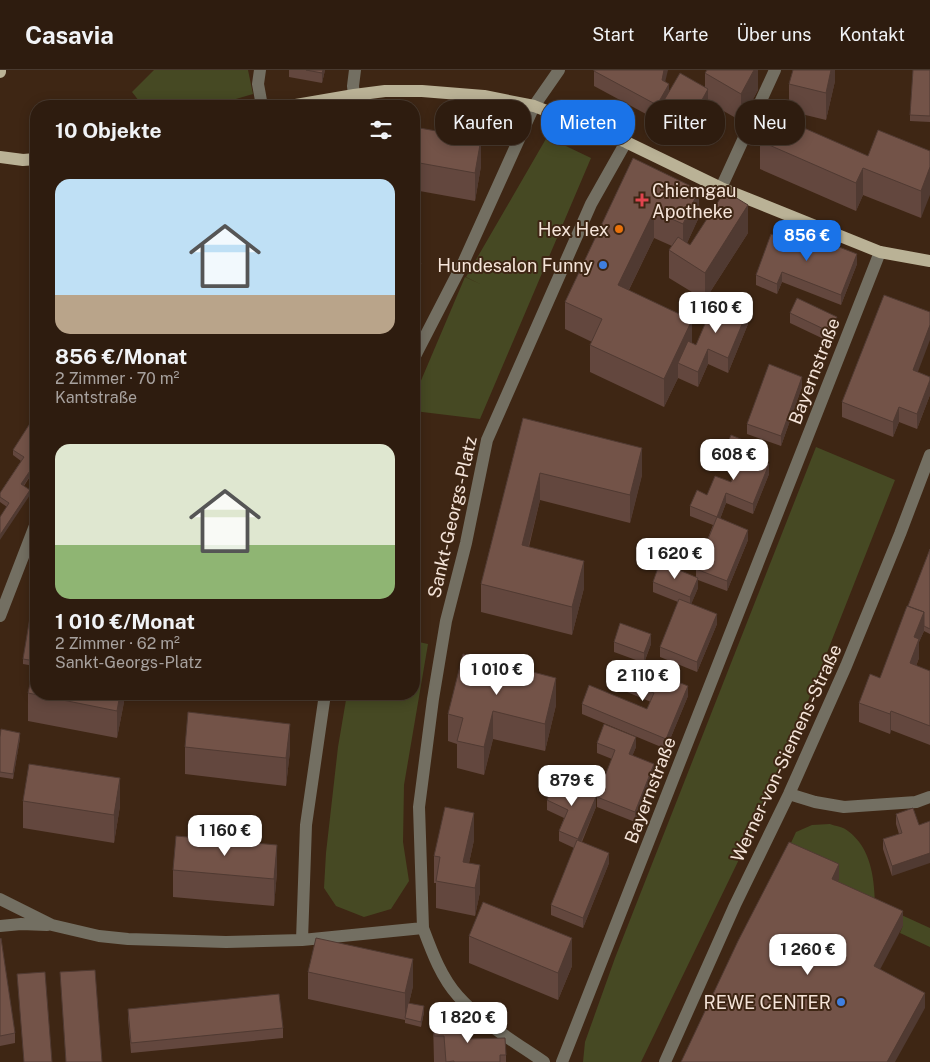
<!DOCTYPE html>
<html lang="de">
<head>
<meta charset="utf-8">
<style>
  :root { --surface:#2e1c0f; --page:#362518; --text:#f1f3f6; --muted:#a7a19e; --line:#493a2f; --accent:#1a73e8 }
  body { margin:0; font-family:"Public Sans",sans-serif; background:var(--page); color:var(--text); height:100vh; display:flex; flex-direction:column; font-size:19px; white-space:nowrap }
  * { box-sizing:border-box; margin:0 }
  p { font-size:16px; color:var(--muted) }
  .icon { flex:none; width:28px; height:28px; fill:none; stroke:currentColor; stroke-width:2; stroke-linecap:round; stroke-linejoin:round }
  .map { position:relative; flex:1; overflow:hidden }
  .panel { position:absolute; left:30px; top:30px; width:390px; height:600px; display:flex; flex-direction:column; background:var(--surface); border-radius:20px; box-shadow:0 2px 12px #0003,0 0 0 1px var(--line) }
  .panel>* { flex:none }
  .top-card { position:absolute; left:435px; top:30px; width:420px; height:45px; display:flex; gap:10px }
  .price { position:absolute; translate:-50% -42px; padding:0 11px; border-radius:10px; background:#fff; color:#222; font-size:16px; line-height:32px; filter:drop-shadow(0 1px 2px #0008) }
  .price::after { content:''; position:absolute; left:50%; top:30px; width:15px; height:11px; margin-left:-8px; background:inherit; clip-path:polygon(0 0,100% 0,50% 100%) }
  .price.selected { background:var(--accent); color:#fff }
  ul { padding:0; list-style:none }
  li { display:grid; align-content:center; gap:10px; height:265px; padding:0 25px }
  li span { display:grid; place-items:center; height:155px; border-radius:15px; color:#555 }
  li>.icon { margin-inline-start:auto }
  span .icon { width:90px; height:90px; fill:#fffc; stroke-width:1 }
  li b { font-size:21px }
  h2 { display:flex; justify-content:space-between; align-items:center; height:60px; padding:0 25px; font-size:21px }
  .pill { padding:0 18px; border-radius:20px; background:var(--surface); box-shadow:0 2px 12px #0003,0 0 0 1px var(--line); font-size:18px; line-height:45px }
  .pill.selected { background:var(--accent); color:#fff }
  header { display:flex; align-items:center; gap:30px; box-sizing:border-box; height:70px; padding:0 25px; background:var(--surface); border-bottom:1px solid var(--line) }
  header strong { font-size:24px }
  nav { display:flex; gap:28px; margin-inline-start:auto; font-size:18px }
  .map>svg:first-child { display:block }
  .green { fill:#464923 }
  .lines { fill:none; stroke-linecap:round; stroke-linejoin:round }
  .minor { stroke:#736f62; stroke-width:12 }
  .major { stroke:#bab296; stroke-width:12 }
  .wall { fill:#63473e }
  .shaded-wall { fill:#503a32 }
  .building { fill:#735348; stroke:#503a32 }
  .health-dot { fill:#e0444e; stroke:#3e2614; stroke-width:2 }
  .food-dot { fill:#e8710a; stroke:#3e2614; stroke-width:2 }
  .shop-dot { fill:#3f7fe0; stroke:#3e2614; stroke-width:2 }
  .labels { text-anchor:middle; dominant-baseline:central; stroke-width:4; stroke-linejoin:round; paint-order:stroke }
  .poi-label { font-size:18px; fill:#f5e4d9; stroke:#3e2614; text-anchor:end }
  .street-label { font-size:18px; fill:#f5e4d9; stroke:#3e2614 }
</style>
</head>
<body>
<header>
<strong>Casavia</strong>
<nav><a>Start</a><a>Karte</a><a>Über uns</a><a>Kontakt</a></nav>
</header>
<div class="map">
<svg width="930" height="992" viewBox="0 0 930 992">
  <rect width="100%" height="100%" fill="#3e2614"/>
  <path class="green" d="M 154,0 L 248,0 L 253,24 L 212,36 L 143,36 L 132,22 Z
    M 547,67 L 591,88 L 480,349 L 414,341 L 414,327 L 465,207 L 480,214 L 466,207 Z
    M 816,377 L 895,410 L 774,717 L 641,992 L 583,992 L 585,972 L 615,888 Z
    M 414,571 L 428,574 L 404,715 L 403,772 L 409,811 L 391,839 L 364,847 L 336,836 L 324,818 L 326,783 L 338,677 L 347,624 L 414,624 Z
    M 830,754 C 835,756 844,757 848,761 C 871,778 874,807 875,833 L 930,858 L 930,877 L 900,863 L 903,855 L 832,823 L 839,808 L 789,786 L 790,775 L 796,762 L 812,755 Z"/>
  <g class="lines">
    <path class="minor" d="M 260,0 L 258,14 L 262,36
      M 354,25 L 353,16 L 355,0
      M 721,118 L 775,0
      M 414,288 L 464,191 L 534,36 L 559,0
      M 0,546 L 36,453
      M 789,724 L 815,732 L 844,737 L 916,732 L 930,727
      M 0,829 L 52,855 L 99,866 L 128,869 L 226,872 L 302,870 L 423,858 C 432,882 441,907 458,926 C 482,953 515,972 544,992
      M 0,856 L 21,854 L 47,855
      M 423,858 L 419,737 L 433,629 L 446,551 L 466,473 L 487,370 L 591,134 L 626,72
      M 302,870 L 306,755 L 325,624
      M 562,992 L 880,182
      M 665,992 L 735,835 L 789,724 L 846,596 L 900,464 L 930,385"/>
    <path class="major" d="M 0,2 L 0,0
      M 290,36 L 354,25 L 385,21 L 422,21 L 484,26 L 534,36 L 626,72 L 721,118 L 880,182 L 930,191
      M 0,87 L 23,90 L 36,89"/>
  </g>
  <path class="wall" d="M 289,0 L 325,0 L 322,13 L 289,7 Z
    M 758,0 L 758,20 L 741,51 L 708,32 L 708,47 L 692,76 L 663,59 L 663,39 L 657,50 L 594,16 L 594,1 L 665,11 L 669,22 L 705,18 L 705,3 Z
    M 835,0 L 835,11 L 826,50 L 789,41 L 789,14 Z
    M 930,0 L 930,52 L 910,51 L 910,45 Z
    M 414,57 L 481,96 L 475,131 L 414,120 Z
    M 760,71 L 868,86 L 930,81 L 921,148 L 863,125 L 856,141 L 760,99 Z
    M 633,88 L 699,147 L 687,173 L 690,175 L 748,163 L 705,230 L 669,208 L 669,180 L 672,176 L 654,168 L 629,220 L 692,273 L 696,275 L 748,254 L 728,303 L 708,294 L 698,317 L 678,308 L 664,337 L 590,302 L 590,275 L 592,272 L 565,259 L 565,232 Z
    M 793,173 L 857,194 L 841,235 L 782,212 L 777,224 L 756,215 L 756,205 Z
    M 790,243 L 837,257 L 830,272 L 790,253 Z
    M 36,289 L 36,309 L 32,306 L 32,296 Z
    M 918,302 L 930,307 L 930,325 L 917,359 L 899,352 L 893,367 L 842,347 L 842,332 Z
    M 802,317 L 781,376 L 747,364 L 747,354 Z
    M 36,344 L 36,397 L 24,416 L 30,425 L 7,437 L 0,432 L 0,423 L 21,391 L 13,385 L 13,380 Z
    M 523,348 L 642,405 L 630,453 L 540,430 L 529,477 L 584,518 L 572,565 L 481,542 L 481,514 Z
    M 726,377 L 755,385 L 754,388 L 769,404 L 753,444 L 726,433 L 720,449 L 748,470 L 727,521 L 698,510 L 698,518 L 691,534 L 717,554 L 697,602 L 660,587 L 660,577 L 678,532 L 653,522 L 653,512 L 696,507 L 696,499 L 713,455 L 690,446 L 690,436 L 707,425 L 731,412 L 739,393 L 726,387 Z
    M 930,479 L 930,564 L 924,561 L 919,572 L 919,588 L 916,596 L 930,601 L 930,675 L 891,660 L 890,664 L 859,652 L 859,633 L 880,608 Z
    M 36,548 L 36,624 L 124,624 L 124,632 L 117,668 L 28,651 L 28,623 L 34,596 L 23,594 L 23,589 Z
    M 614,572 L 651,574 L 644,593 L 614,582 Z
    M 627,612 L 688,626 L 666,679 L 582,644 L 582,634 L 647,639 L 651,632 L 627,622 Z
    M 556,635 L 545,681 L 493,669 L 484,705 L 457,698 L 457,674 L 448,671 L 448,644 Z
    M 0,667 L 20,668 L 13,709 L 0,707 Z
    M 597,673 L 636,677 L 632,686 L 654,704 L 635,752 L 597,737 L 597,727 L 612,689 L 597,683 Z
    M 185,677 L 290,681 L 286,716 L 185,704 Z
    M 547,730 L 596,737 L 582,772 L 609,793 L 583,858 L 551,845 L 551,835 L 574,778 L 559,771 L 559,761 L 564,748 L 547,740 Z
    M 23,731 L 120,736 L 114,773 L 23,758 Z
    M 896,744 L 919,755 L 892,806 L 883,779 L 883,769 L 899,764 L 896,754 Z
    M 474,770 L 469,793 L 480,822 L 475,846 L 436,838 L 436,813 L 434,813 L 434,786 Z
    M 173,800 L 277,802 L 274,836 L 173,827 Z
    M 469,866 L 572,896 L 558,930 L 469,893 Z
    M 0,869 L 15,963 L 15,973 L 0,976 Z
    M 308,902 L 413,916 L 409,933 L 424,942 L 421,957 L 405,953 L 405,950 L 308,929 Z
    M 128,939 L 283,958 L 283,968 L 131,983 L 128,949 Z
    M 433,951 L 462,962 L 469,969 L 506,985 L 506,992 L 434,992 Z"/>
  <path class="shaded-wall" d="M 323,0 L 325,0 L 322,13 L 322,3 Z
    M 664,0 L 668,0 L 662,25 L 662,10 Z
    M 754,0 L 758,0 L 758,20 L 741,51 L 741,24 Z
    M 831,0 L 835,0 L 835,11 L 826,50 L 826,23 Z
    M 669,14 L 669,28 L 663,32 L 663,39 L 657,50 L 657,35 Z
    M 708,19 L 708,47 L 692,76 L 692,48 Z
    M 481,69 L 481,96 L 475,131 L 475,103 Z
    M 930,97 L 930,125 L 921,148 L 921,121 Z
    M 863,98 L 863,125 L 856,141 L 856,113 Z
    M 699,120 L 699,147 L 683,182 L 683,154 Z
    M 748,135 L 748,163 L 705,230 L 705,203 Z
    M 654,141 L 654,168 L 618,242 L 618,215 Z
    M 857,184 L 857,194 L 841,235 L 841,225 Z
    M 421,193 L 421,221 L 414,244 L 414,217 Z
    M 782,202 L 782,212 L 777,224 L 777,214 Z
    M 748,240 L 748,254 L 728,303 L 728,288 Z
    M 837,247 L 837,257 L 830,272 L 830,262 Z
    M 692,250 L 692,277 L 678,293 L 678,308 L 664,337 L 664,309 Z
    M 930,255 L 930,270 L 913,315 L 913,300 Z
    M 708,279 L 708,294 L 698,317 L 698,302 Z
    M 802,307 L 802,317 L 781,376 L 781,366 Z
    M 930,310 L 930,325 L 917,359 L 917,344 Z
    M 899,337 L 899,352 L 893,367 L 893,352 Z
    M 755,375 L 755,385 L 750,396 L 750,386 Z
    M 642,378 L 642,405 L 630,453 L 630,425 Z
    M 36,392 L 36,397 L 21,419 L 21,414 Z
    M 769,394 L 769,404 L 753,444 L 753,434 Z
    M 540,403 L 540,430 L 522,502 L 522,475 Z
    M 30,420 L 30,425 L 0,470 L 0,465 Z
    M 726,423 L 726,433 L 717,457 L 717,447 Z
    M 748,460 L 748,470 L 727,521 L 727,511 Z
    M 584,491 L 584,518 L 572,565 L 572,537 Z
    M 698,508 L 698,518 L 690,537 L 690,527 Z
    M 924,542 L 924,561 L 919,572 L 919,588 L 910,612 L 910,593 L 914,567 Z
    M 717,544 L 717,554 L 697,602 L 697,592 Z
    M 651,564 L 651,574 L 644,593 L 644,583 Z
    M 556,608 L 556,635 L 545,681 L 545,654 Z
    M 688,616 L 688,626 L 666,679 L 666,669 Z
    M 120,624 L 124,624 L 124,632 L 117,668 L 117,641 Z
    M 493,641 L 493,669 L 484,705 L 484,677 Z
    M 891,641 L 891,660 L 890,664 L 890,644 Z
    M 290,654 L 290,681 L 286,716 L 286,688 Z
    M 20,663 L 20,668 L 13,709 L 13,704 Z
    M 636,667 L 636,677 L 629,694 L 629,684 Z
    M 654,694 L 654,704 L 635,752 L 635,742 Z
    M 120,708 L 120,736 L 114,773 L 114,745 Z
    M 596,727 L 596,737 L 578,779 L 578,769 Z
    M 474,743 L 474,770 L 464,816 L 463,792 Z
    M 277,775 L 277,802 L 274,836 L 274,809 Z
    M 609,783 L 609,793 L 583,858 L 583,848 Z
    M 930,783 L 930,793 L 892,806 L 892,796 Z
    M 839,794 L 839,809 L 832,824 L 832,809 Z
    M 480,795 L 480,822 L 475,846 L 475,818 Z
    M 903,841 L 903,856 L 874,911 L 874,896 Z
    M 572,868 L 572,896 L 558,930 L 558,903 Z
    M 413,889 L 413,916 L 405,950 L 405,923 Z
    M 925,923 L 925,938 L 895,992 L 887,992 Z
    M 424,936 L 424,942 L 421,957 L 421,952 Z"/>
  <path class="building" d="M 306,0 L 323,0 L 322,3 Z
    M 594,0 L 664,0 L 662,10 L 669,14 L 657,35 L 594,1 Z
    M 707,0 L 754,0 L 741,24 L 705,3 Z
    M 793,0 L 831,0 L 826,23 L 789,14 Z
    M 913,0 L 930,0 L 930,46 L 910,45 Z
    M 680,3 L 708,19 L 692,48 L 663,32 Z
    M 772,44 L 868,86 L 878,60 L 930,81 L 930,97 L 921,121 L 863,98 L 856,113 L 760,71 Z
    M 414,57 L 481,69 L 475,103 L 414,92 Z
    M 633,88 L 699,120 L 683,154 L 654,141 L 618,215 L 692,250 L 664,309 L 590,275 L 602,249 L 565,232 Z
    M 725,121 L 748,135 L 705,203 L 669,180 L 678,167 L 690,175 Z
    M 798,161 L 857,184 L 841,225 L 782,202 L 777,214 L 756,205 L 771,164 L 793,173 Z
    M 414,191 L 421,193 L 414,217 Z
    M 884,225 L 930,242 L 930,255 L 913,300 L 930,307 L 930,310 L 917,344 L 899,337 L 893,352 L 842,332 Z
    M 717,226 L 748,240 L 728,288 L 708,279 L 698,302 L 678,293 L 688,271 L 696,275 Z
    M 797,228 L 837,247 L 830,262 L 790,243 Z
    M 36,289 L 36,299 L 32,296 Z
    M 769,294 L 802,307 L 781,366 L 747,354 Z
    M 36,344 L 36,368 L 35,370 L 36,371 L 36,392 L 21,414 L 30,420 L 0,465 L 0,447 L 9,433 L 0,427 L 0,423 L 24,387 L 13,380 Z
    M 523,348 L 642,378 L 630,425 L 540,403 L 522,475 L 584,491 L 572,537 L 481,514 Z
    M 731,365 L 755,375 L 750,386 L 769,394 L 753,434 L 726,423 L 717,447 L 690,436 L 697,420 L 707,425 L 715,406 L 731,412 L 743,384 L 726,377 Z
    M 717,447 L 748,460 L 727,511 L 696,499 Z
    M 930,479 L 930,559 L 924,556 L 924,542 L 908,536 Z
    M 660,492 L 698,508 L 690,527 L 653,512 Z
    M 679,529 L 717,544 L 697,592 L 660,577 Z
    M 907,536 L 924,542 L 914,567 L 919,569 L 910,593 L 930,601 L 930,656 L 891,641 L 890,644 L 859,633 L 870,604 L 880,608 Z
    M 30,547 L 36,548 L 36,587 L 35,591 L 23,589 Z
    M 620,553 L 651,564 L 644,583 L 614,572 Z
    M 463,584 L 556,608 L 545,654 L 493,641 L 484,677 L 457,671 L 463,648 L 448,644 Z
    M 36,587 L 36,624 L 120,624 L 117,641 L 28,623 Z
    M 634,594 L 688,616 L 666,669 L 582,634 L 589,615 L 647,639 L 654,623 L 627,612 Z
    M 188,642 L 290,654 L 286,688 L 185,677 Z
    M 604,654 L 636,667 L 629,684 L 654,694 L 635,742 L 597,727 L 615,680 L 597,673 Z
    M 1,659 L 20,663 L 13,704 L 0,702 L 0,667 Z
    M 29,694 L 120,708 L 114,745 L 23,731 Z
    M 555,710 L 596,727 L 578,769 L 559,761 L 568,740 L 547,730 Z
    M 445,737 L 474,743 L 463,792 L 480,795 L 475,818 L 436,811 L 440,787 L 434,786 Z
    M 913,738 L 919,755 L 930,751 L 930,783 L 892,796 L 883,769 L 902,763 L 896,744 Z
    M 176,766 L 277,775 L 274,809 L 173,800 Z
    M 577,770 L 609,783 L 583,848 L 551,835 Z
    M 789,772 L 839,794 L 832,809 L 903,841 L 874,896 L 925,923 L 887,992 L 681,992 L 738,871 Z
    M 483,832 L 572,868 L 558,903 L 469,866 Z
    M 1,868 L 15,963 L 0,966 L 0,869 Z
    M 316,868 L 413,889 L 405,923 L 308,902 Z
    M 95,900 L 102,992 L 66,992 L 60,902 Z
    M 45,902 L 52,992 L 24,992 L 17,904 Z
    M 279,924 L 283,958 L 131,973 L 128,939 Z
    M 408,933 L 424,936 L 421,952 L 405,948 Z
    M 461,950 L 462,962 L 468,962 L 469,969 L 505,968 L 506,985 L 500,985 L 500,992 L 454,992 L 454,991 L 446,992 L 444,966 L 434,966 L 433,951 Z"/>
  <path class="health-dot" d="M639.5 122.5h5v5h5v5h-5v5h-5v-5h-5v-5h5z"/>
  <circle class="food-dot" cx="619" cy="159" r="5"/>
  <g class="shop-dot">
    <circle cx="603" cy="195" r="5"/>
    <circle cx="841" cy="932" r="5"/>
  </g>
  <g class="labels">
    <g class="poi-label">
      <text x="652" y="120" text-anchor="start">Chiemgau<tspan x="652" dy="21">Apotheke</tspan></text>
      <text x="609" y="159">Hex Hex</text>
      <text x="593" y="195">Hundesalon Funny</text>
      <text x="831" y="932">REWE CENTER</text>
    </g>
    <g class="street-label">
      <text transform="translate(814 301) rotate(-69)">Bayernstraße</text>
      <text transform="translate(452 447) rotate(-77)">Sankt-Georgs-Platz</text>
      <text transform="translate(786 683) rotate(-65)">Werner-von-Siemens-Straße</text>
      <text transform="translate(650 720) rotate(-69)">Bayernstraße</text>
    </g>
  </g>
</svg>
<b class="price selected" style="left:807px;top:192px">856 €</b>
<b class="price" style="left:716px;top:264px">1 160 €</b>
<b class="price" style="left:734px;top:411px">608 €</b>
<b class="price" style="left:675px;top:510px">1 620 €</b>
<b class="price" style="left:497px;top:626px">1 010 €</b>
<b class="price" style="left:643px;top:632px">2 110 €</b>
<b class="price" style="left:572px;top:737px">879 €</b>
<b class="price" style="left:225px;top:787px">1 160 €</b>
<b class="price" style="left:808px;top:906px">1 260 €</b>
<b class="price" style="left:468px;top:974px">1 820 €</b>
<div class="top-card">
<a class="pill">Kaufen</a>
<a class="pill selected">Mieten</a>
<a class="pill">Filter</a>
<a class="pill">Neu</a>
</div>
<section class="panel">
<h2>10 Objekte<svg class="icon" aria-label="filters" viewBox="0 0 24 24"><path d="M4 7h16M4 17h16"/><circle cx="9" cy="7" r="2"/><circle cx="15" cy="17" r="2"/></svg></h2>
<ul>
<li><span style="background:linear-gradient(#bfe0f5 75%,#b9a48a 0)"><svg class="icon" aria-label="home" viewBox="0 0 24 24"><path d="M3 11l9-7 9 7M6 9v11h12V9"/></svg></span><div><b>856 €/Monat</b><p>2 Zimmer · 70 m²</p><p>Kantstraße</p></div></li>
<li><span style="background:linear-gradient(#dfe7d0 65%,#8fb573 0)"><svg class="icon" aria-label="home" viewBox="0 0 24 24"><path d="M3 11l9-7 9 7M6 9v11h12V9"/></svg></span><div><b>1 010 €/Monat</b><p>2 Zimmer · 62 m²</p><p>Sankt-Georgs-Platz</p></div></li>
</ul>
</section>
</div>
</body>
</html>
